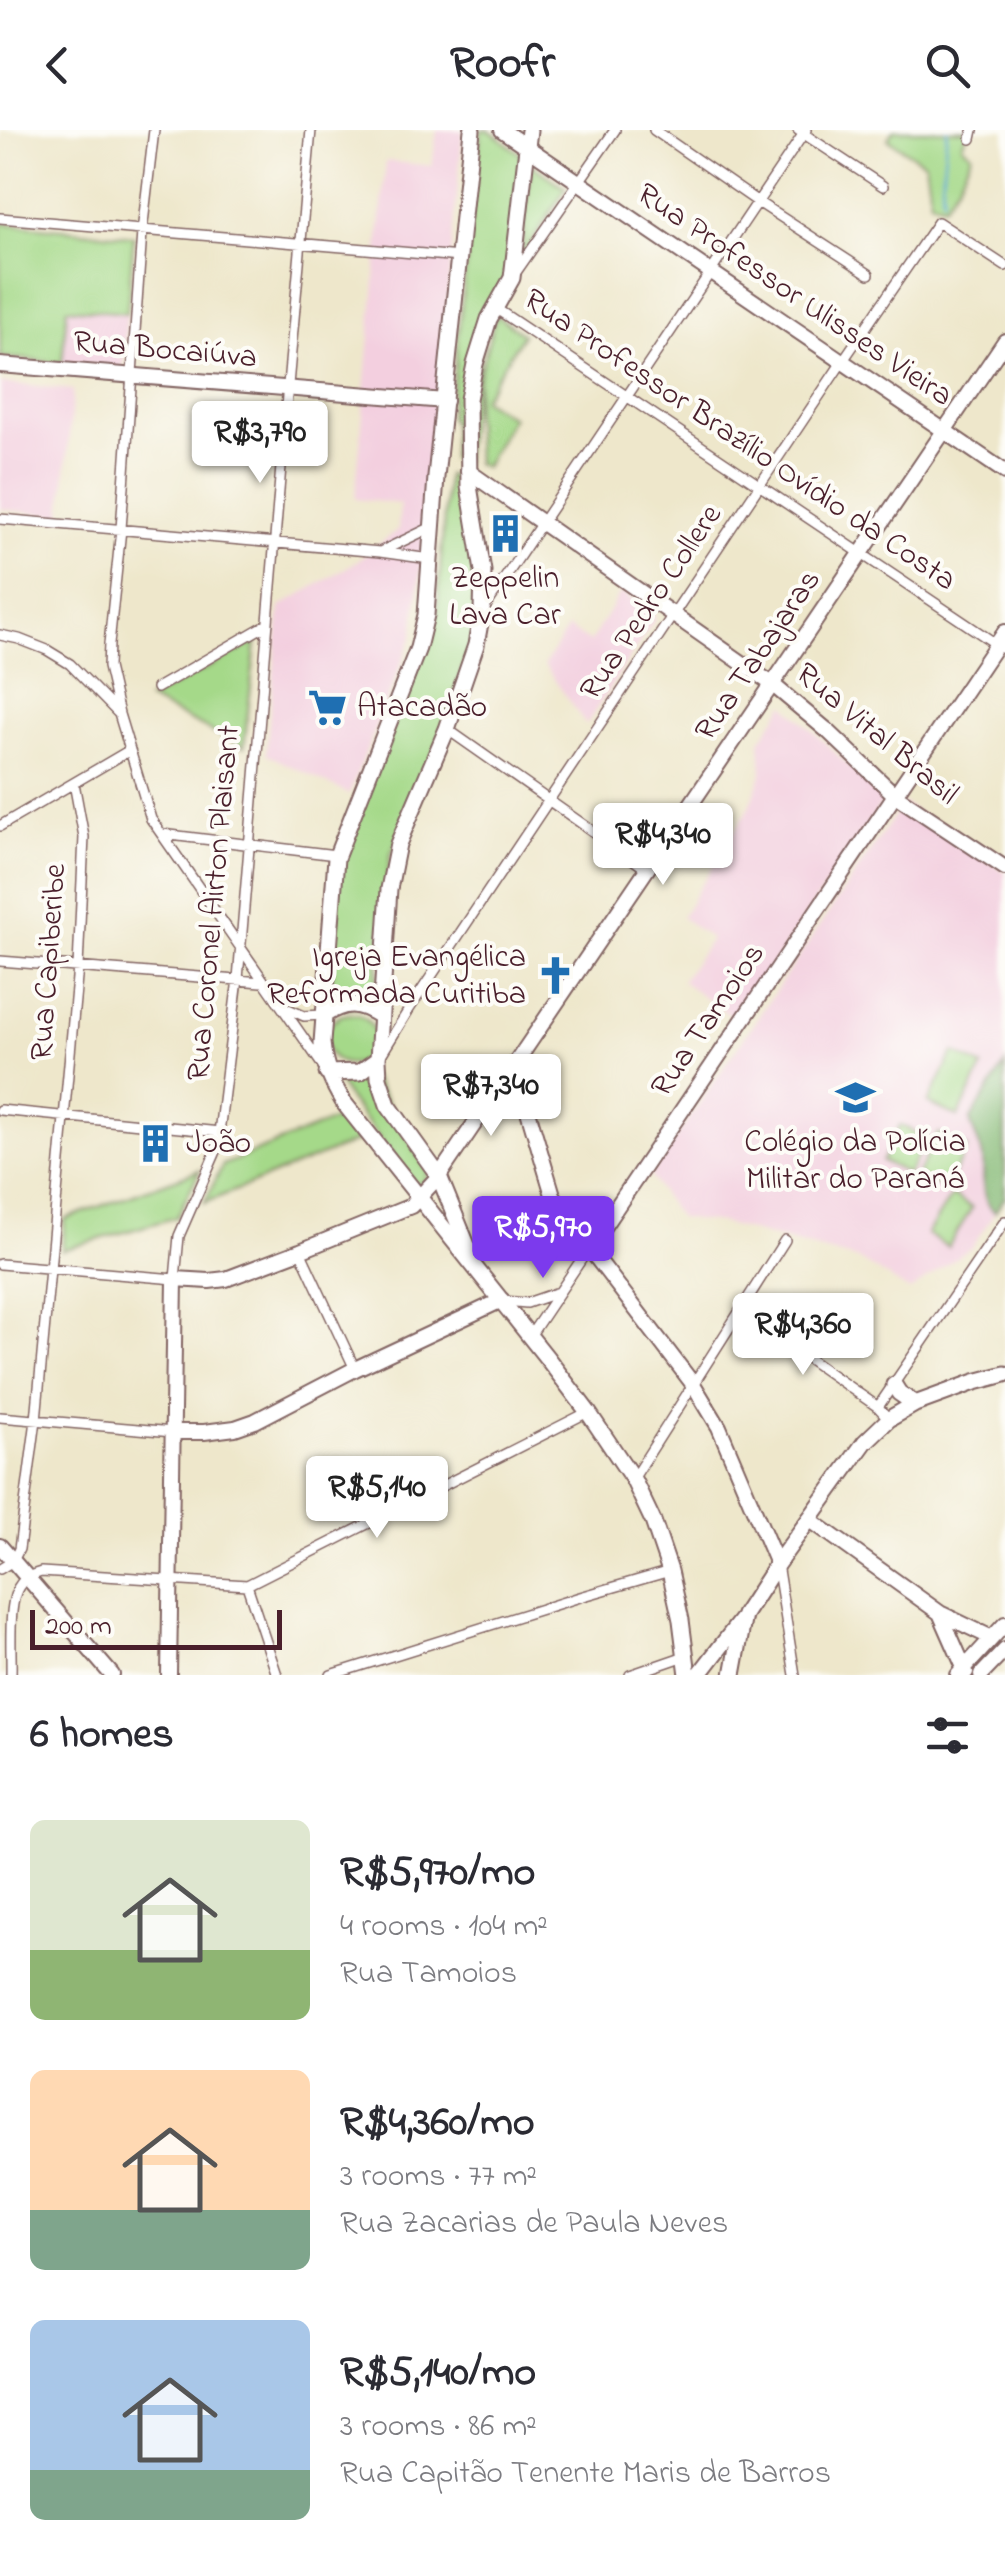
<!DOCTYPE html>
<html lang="en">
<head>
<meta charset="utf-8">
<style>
  :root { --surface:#fff; --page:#f2f2f3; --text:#2b2b33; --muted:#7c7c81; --accent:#7c3aed }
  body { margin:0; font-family:"Indie Flower",sans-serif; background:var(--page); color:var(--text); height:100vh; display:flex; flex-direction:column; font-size:38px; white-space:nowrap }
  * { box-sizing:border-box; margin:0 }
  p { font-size:32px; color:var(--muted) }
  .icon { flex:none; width:55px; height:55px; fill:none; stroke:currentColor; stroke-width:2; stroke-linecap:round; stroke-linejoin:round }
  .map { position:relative; height:1545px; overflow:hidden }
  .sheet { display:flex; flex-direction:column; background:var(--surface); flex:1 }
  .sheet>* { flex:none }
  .scale { position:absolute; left:30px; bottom:25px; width:252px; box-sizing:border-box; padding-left:10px; border:5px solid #4a1f2b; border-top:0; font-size:28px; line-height:35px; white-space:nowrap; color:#4a1f2b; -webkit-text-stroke:8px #fdfcf7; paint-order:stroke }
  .price { position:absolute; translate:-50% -85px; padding:0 22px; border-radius:10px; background:#fff; color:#222; font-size:32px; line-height:65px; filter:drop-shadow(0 2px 5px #0008) }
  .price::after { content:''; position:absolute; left:50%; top:60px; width:30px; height:22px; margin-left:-15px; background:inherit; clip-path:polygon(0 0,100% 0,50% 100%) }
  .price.active { background:var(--accent); color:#fff }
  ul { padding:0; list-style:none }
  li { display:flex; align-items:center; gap:30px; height:250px; padding:0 30px }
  li span { display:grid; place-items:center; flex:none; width:280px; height:200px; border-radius:15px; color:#555 }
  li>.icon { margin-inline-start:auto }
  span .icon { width:120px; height:120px; fill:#fffc; stroke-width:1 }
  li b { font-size:42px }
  h2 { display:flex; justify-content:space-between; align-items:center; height:120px; padding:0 30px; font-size:42px }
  header { display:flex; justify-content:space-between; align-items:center; height:130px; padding:0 30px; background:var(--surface); font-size:45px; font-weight:700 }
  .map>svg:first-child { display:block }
  .built { fill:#f3cfdf }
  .green { fill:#a5d989; stroke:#787c5a; stroke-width:2.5 }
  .forest { fill:#84b975; stroke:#676c50; stroke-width:2.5 }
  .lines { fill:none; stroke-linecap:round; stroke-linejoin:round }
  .stream { stroke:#5ba7d3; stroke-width:2.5 }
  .street-casing { stroke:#836563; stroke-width:12 }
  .secondary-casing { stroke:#836563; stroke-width:18 }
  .primary-casing { stroke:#836563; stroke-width:19 }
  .street { stroke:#fff; stroke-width:9 }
  .secondary { stroke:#fff; stroke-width:14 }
  .primary { stroke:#fff; stroke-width:15 }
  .labels { text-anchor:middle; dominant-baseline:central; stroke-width:8; stroke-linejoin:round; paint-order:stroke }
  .street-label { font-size:32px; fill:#4a1f2b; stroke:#fdfcf7 }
  .poi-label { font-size:32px; fill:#4a1f2b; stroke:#fdfcf7 }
</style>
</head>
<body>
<header><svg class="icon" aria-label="back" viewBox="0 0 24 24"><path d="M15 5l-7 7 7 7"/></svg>Roofr<svg class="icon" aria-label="search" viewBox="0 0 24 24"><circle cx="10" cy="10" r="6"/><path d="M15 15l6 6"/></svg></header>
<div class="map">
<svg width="1005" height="1545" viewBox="0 0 1005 1545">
  <rect width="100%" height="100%" fill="#fdfcf7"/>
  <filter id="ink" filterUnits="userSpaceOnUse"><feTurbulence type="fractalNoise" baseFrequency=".01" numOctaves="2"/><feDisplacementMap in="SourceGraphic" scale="20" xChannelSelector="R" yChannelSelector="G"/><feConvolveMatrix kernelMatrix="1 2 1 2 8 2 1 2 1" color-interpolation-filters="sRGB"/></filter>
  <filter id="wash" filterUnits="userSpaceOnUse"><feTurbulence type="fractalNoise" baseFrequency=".0048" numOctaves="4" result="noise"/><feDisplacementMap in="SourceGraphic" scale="40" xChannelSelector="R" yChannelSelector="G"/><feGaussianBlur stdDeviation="2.25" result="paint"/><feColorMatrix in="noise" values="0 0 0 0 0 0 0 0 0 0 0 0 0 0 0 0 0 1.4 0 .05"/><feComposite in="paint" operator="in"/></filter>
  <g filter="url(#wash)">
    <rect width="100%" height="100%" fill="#eee7cb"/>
    <path class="built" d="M 437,0 L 463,0 L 427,389 L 413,505 L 349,664 L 266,624 L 280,477 L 354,433 L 398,400 L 400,374 L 355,369 L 386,31 L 432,36 Z
      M 66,178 L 127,183 L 123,238 L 62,233 Z
      M 0,253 L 73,260 L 62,386 L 0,379 Z
      M 621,462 L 653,483 L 655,489 L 586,595 L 544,535 L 568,498 L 590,512 Z
      M 785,574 L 884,670 L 736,889 L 681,851 L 711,809 L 681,787 L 749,678 L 762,644 L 760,611 Z
      M 903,673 L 1005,742 L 1005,1067 L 972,1117 L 910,1161 L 859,1130 L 721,1093 L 678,1088 L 650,1046 Z"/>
    <path class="green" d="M 481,0 L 489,0 L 521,24 L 507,148 L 486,186 L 463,333 L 451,329 L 453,294 L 449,287 Z
      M 893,0 L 968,0 L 962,15 L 972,24 L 958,54 L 944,75 L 931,71 L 925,33 L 888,9 Z
      M 531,34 L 566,58 L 521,129 Z
      M 0,93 L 134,106 L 127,183 L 67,178 L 62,233 L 0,227 Z
      M 496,185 L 523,204 L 482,269 L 512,287 L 484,338 L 476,333 L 474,283 L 478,248 Z
      M 447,345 L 464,352 L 479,461 L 472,510 L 441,605 L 390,727 L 374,878 L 330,876 L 339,732 L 346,708 L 437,484 Z
      M 256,512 L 244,617 L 148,570 Z
      M325 909a25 25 0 1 1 50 0a25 25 0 1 1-50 0Z
      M 954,922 L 983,937 L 958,987 L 928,973 Z
      M 372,947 L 428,1041 L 426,1049 L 421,1054 L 415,1054 L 347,967 L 339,952 Z
      M 342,987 L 360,1010 L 204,1073 L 223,1035 Z
      M 900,995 L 927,1008 L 908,1044 L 882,1031 Z
      M 938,1003 L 967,1018 L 945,1059 L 917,1045 Z
      M 200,1040 L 177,1087 L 62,1120 L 65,1089 Z
      M 952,1065 L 972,1078 L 948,1117 L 927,1104 Z"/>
    <path class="forest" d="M 1005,934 L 1005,1067 L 995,1082 C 978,1068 985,1048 983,1029 C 982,1016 972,1003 970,990 Z"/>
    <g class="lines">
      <path class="stream" d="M 943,68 L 942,51 L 947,0"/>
    </g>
  </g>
  <g filter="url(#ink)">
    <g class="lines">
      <defs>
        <path id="street" d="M 654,0 L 758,72 L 869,144
          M 798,0 L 883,56
          M 971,9 L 973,0
          M 0,88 C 153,102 307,113 460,127
          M 514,145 L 615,0
          M 495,178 L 1005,520
          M 0,389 L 380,422 L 430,429
          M 382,421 L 432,397
          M 484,479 L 806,0
          M 0,505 L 19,509 L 47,520 L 70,534 L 119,584 L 151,689 L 323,936
          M 157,558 L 268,494
          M 119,584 L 108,537 L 109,514 L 121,399 L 142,102 L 154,0
          M 447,599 L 648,740
          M 0,696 L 130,620
          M 162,704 L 336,725
          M 0,831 L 262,852
          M 286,878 L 304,886 L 324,885
          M 381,925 L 408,881 L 842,232 L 938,92 L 1005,136
          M 0,980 L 220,1002
          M 300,1121 L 355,1239
          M 0,1134 L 175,1149 L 179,1106 L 217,1019 L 238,849 L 286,277 L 311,0
          M 504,1171 L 527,1173 L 556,1163
          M 741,1182 L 878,1277 L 889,1289
          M 530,1206 L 589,1118
          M 878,1277 L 1005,1091
          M 0,1287 L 173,1302
          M 633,1349 L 785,1110
          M 777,1434 L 795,1545
          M 0,1439 L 13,1431 L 19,1419 L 36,1290 L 78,837 L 84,707 L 74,653
          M 247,1455 L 277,1545
          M 11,1545 C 12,1523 7,1471 20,1455 C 25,1447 32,1445 41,1442 L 247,1455 L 588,1282
          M 331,1545 L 580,1467 L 670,1441
          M 630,1545 L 685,1526"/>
        <path id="secondary" d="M 502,0 L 1005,342
          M 0,235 L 445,271
          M 468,341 L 772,554 L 829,602 L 895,665 L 1005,738
          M 514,934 L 553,1065 L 589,1118 L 693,1254 L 719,1297 L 777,1434
          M 589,1118 L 1005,502
          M 173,1302 L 204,1302 L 235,1298 L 255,1291 L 355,1239 L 502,1170
          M 809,1389 L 940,1483 L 992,1508
          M 0,1416 L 112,1545
          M 940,1483 L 966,1542
          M 169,1545 L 175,1149 L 209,1151 L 226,1149 L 300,1121 L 411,1076 L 439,1046 L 1005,211
          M 958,1545 L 1005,1494
          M 981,1545 L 1005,1520"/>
        <path id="primary" d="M 472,0 L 436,347 L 426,485 L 418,518 L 336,728 L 322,913 C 324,936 332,953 344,973 L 547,1228 L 588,1282 L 633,1349 L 653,1391 L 670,1441 L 681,1490 L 688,1545
          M 324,885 C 346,871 358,872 380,886
          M 327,943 L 360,942 L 378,929
          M 469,1120 L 439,1046 L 388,975 L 379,948 L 378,929 L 389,759 L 398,714 L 447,599 L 476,515 L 482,482 L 483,441 L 469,356 L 468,269 L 475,234 L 489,189 L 512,148 L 529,0
          M 894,1255 L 899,1263 L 915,1274
          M 699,1545 L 742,1489
          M 733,1545 L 744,1485 L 777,1434 L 865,1312 L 889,1289 L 915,1274 L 975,1252 L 1005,1244"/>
      </defs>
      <use href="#street" class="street-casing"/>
      <use href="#secondary" class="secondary-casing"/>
      <use href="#primary" class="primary-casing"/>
      <use href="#street" class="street"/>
      <use href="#secondary" class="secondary"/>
      <use href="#primary" class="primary"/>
    </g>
  </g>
  <defs>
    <symbol id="building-bare" viewBox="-9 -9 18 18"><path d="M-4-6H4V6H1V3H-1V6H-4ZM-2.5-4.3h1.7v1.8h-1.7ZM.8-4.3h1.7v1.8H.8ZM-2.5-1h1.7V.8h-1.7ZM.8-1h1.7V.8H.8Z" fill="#1f6fb2" stroke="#fdfcf7" stroke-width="2.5" paint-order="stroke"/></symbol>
    <symbol id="supermarket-bare" viewBox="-9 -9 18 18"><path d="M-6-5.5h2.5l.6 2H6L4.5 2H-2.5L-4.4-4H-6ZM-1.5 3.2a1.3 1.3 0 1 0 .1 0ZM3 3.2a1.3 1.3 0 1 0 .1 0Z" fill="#1f6fb2" stroke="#fdfcf7" stroke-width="2.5" paint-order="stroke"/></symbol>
    <symbol id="church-bare" viewBox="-9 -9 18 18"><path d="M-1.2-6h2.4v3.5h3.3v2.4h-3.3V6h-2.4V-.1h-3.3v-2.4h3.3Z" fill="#1f6fb2" stroke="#fdfcf7" stroke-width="2.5" paint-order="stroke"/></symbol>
    <symbol id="university-bare" viewBox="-9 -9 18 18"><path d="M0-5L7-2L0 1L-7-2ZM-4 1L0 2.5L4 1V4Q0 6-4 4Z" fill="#1f6fb2" stroke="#fdfcf7" stroke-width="2.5" paint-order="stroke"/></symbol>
  </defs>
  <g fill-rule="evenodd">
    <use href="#building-bare" x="478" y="376" width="55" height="55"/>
    <use href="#supermarket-bare" x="300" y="550" width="55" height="55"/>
    <use href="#church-bare" x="528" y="818" width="55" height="55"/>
    <use href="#university-bare" x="828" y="940" width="55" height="55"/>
    <use href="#building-bare" x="128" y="986" width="55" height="55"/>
  </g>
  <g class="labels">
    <g class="street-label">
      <text transform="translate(794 166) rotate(34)">Rua Professor Ulisses Vieira</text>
      <text transform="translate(165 221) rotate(5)">Rua Bocaiúva</text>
      <text transform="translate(739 311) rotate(34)">Rua Professor Brazílio Ovídio da Costa</text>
      <text transform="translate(652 473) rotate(-56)">Rua Pedro Collere</text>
      <text transform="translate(759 526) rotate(-56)">Rua Tabajaras</text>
      <text transform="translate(876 605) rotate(40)">Rua Vital Brasil</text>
      <text transform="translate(215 773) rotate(-85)">Rua Coronel Airton Plaisant</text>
      <text transform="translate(50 832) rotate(-86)">Rua Capiberibe</text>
      <text transform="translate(709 891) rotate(-56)">Rua Tamoios</text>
    </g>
    <g class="poi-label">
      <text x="505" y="449">Zeppelin<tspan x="505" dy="37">Lava Car</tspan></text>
      <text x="357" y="578" text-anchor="start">Atacadão</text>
      <text x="526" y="828" text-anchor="end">Igreja Evangélica<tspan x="526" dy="37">Reformada Curitiba</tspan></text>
      <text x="855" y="1013">Colégio da Polícia<tspan x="855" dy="37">Militar do Paraná</tspan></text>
      <text x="186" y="1014" text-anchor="start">João</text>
    </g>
  </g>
</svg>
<div class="scale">200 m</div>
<b class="price" style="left:260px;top:356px">R$3,790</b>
<b class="price" style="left:663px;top:758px">R$4,340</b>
<b class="price" style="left:491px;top:1009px">R$7,340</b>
<b class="price active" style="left:543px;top:1151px">R$5,970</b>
<b class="price" style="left:803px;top:1248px">R$4,360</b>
<b class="price" style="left:377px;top:1411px">R$5,140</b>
</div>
<section class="sheet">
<h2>6 homes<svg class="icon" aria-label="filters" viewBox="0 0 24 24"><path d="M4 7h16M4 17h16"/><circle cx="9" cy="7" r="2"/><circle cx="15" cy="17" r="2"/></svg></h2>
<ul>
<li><span style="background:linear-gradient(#dfe7d0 65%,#8fb573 0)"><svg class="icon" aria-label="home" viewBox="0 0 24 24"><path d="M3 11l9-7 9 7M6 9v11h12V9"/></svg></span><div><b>R$5,970/mo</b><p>4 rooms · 104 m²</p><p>Rua Tamoios</p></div></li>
<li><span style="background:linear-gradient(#ffd9b3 70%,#7fa58c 0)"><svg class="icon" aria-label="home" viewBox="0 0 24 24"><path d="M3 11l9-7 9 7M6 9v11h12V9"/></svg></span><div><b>R$4,360/mo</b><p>3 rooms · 77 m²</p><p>Rua Zacarias de Paula Neves</p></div></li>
<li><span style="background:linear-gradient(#a9c7e8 75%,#7fa58c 0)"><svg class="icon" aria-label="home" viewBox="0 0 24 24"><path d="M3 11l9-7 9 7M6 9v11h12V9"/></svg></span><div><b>R$5,140/mo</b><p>3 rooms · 86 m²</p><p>Rua Capitão Tenente Maris de Barros</p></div></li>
</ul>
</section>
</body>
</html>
